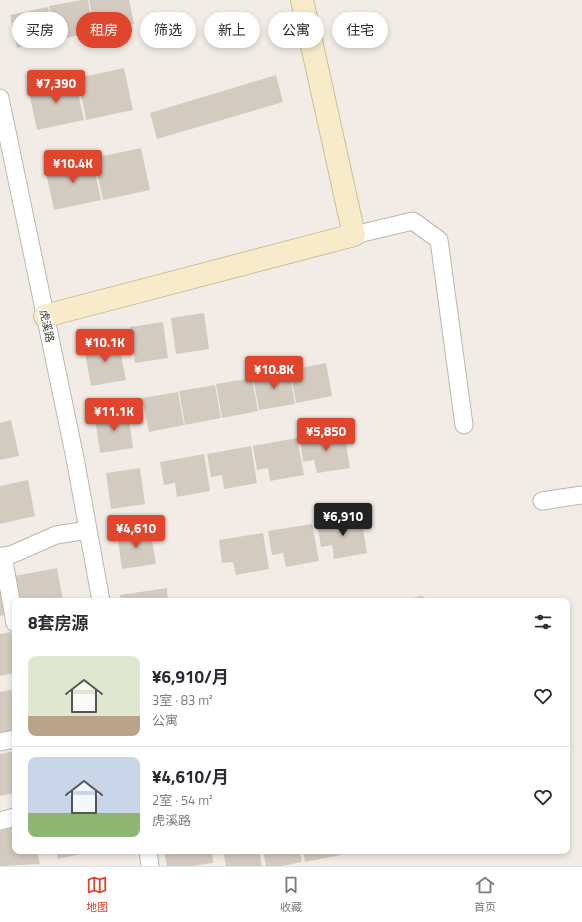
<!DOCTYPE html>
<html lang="zh">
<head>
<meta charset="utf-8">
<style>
  :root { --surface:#fff; --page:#f7f7f7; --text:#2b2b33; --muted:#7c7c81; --line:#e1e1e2; --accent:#e0452e }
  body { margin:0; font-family:"Titillium Web","Noto Sans SC",sans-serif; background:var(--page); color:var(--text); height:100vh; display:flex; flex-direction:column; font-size:15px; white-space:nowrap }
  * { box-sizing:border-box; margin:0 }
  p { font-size:13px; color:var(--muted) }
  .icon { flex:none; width:22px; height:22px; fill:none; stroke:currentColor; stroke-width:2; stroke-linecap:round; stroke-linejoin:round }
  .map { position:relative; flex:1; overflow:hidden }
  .side { position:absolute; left:12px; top:598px; width:558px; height:256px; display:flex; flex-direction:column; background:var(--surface); border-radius:8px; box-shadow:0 2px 6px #0003 }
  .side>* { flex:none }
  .top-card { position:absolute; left:12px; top:12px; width:558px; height:36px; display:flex; gap:8px }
  .price { position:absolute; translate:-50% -34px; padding:0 9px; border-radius:4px; background:var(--accent); color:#fff; font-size:13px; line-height:26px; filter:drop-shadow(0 1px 2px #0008) }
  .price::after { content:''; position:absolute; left:50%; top:24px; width:12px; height:9px; margin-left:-6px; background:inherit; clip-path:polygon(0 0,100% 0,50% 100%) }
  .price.current { background:#222; color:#fff }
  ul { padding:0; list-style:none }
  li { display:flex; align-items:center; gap:12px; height:100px; padding:0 16px }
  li+li { border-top:1px solid var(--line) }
  li span { display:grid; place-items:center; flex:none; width:112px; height:80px; border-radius:8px; color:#555 }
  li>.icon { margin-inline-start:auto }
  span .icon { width:48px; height:48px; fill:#fffc; stroke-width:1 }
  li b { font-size:17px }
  h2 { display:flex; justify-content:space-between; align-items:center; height:48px; padding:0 16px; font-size:17px }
  .chip { padding:0 14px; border-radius:18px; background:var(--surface); box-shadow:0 2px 6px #0003; font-size:14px; line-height:36px }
  .chip.current { background:var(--accent); color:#fff }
  .dock { display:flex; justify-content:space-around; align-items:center; height:56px; border-top:1px solid var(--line); background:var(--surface); font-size:11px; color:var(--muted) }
  .dock a { display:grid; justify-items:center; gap:2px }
  .dock .current { color:var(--accent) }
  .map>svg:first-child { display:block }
  .building { fill:#d4cbc0 }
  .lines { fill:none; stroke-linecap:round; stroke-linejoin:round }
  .street-casing { stroke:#beb7ad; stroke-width:19 }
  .secondary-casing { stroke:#cbbd9a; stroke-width:24 }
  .street { stroke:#fff; stroke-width:17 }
  .secondary { stroke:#f8ebc9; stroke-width:22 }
  .labels { text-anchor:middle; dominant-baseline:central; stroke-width:3; stroke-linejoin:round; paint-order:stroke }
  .street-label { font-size:11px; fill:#433d36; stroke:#fff }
</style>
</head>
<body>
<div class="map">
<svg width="582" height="866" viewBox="0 0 582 866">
  <rect width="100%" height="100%" fill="#f1ede6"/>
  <path class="building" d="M 81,0 L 88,0 L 94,32 L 56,40 L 49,6 Z
    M 89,0 L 129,0 L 134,24 L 96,32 Z
    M 48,7 L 55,41 L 17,48 L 10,15 Z
    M 124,68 L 133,110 L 86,120 L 78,78 Z
    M 276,75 L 283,102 L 157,139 L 150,113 Z
    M 75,78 L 84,120 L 37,130 L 28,88 Z
    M 141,148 L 150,190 L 103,200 L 94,158 Z
    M 92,158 L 101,200 L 54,210 L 45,168 Z
    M 204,313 L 209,349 L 176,354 L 171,318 Z
    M 163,322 L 168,358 L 135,363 L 130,327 Z
    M 118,340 L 126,380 L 91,386 L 84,347 Z
    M 326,363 L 332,396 L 296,403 L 290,370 Z
    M 289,370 L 295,404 L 259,410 L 253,377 Z
    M 252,378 L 258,411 L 222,418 L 216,384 Z
    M 215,385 L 221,418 L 185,425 L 179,391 Z
    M 178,392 L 184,425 L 149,432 L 142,398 Z
    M 128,412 L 133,448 L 100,453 L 95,417 Z
    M 11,420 L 19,456 L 0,460 L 0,423 Z
    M 344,431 L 350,468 L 317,473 L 314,460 L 303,462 L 300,438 Z
    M 297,438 L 304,475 L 270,481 L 268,468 L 257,470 L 253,446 Z
    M 251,446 L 257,483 L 224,489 L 222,475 L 211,477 L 207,454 Z
    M 204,454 L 210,491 L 177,497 L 175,483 L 164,485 L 160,462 Z
    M 140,468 L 145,504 L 111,509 L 106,473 Z
    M 28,480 L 35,516 L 0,524 L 0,486 Z
    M 361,516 L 367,553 L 334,559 L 332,545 L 321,547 L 317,523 Z
    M 312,524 L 319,561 L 286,567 L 283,553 L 272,555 L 268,531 Z
    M 150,528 L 156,564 L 122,569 L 117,533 Z
    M 263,533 L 269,569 L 236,575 L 233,562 L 222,563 L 219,540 Z
    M 57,568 L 63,601 L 19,601 L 14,576 Z
    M 0,582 L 7,614 L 0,616 Z
    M 167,588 L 168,601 L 121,601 L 120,595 Z
    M 423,596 L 424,601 L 400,601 L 400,600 Z
    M 11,632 L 15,653 L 15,673 L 0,676 L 0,634 Z
    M 15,689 L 15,730 L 0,733 L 0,692 Z
    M 15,751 L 15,793 L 0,796 L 0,754 Z
    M 15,827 L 15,851 L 37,851 L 40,864 L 0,866 L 0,831 Z
    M 56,851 L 90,851 L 90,852 L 58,859 Z
    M 164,851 L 212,851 L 213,863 L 192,866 L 167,866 Z
    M 223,851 L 259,851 L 262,866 L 226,866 Z
    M 263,851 L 300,851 L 302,862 L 282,866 L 266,866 Z
    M 303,851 L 340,851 L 341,855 L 305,862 Z"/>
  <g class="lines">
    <defs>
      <path id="street" d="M 0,98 L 75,458 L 101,601
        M 354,235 L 413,221 L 439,240 L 464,425
        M 542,501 L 582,495
        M 3,556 L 15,623
        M 0,557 L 13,554 L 56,535 L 88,530
        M 0,742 L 15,739
        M 0,821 L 15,817
        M 148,851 L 150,866"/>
      <path id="secondary" d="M 45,316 L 354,235 L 302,0"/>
    </defs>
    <use href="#street" class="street-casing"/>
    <use href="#secondary" class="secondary-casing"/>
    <use href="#street" class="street"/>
    <use href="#secondary" class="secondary"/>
  </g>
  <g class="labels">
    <g class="street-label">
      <text transform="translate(47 326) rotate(78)">虎溪路</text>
    </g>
  </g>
</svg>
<b class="price" style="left:56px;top:104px">¥7,390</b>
<b class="price" style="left:73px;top:184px">¥10.4K</b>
<b class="price" style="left:105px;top:363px">¥10.1K</b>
<b class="price" style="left:274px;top:390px">¥10.8K</b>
<b class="price" style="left:114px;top:432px">¥11.1K</b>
<b class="price" style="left:326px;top:452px">¥5,850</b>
<b class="price current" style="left:343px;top:537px">¥6,910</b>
<b class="price" style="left:136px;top:549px">¥4,610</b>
<div class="top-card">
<a class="chip">买房</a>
<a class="chip current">租房</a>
<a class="chip">筛选</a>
<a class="chip">新上</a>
<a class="chip">公寓</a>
<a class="chip">住宅</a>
</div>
<section class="side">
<h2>8套房源<svg class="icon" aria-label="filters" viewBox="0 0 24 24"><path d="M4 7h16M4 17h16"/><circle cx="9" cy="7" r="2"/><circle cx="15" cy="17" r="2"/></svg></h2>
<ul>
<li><span style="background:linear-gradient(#dfe7d0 75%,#b9a48a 0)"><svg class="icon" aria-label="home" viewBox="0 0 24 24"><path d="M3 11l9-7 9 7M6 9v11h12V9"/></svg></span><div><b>¥6,910/月</b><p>3室 · 83 m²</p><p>公寓</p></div><svg class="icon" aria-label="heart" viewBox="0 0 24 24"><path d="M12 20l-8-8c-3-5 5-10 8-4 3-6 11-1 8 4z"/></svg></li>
<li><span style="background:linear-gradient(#c9d6e8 70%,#8fb573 0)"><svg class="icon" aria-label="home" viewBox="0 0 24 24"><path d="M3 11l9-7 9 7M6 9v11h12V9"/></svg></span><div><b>¥4,610/月</b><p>2室 · 54 m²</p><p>虎溪路</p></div><svg class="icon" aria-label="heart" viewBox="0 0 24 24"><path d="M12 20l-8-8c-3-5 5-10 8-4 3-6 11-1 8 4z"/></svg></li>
</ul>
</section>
</div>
<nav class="dock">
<a class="current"><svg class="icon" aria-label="map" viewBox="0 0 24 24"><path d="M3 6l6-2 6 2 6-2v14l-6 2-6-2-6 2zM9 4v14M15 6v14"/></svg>地图</a>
<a><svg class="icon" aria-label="saved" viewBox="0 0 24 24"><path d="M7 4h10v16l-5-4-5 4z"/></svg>收藏</a>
<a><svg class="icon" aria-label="home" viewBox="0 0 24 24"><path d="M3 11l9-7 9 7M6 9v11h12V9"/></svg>首页</a>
</nav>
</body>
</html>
